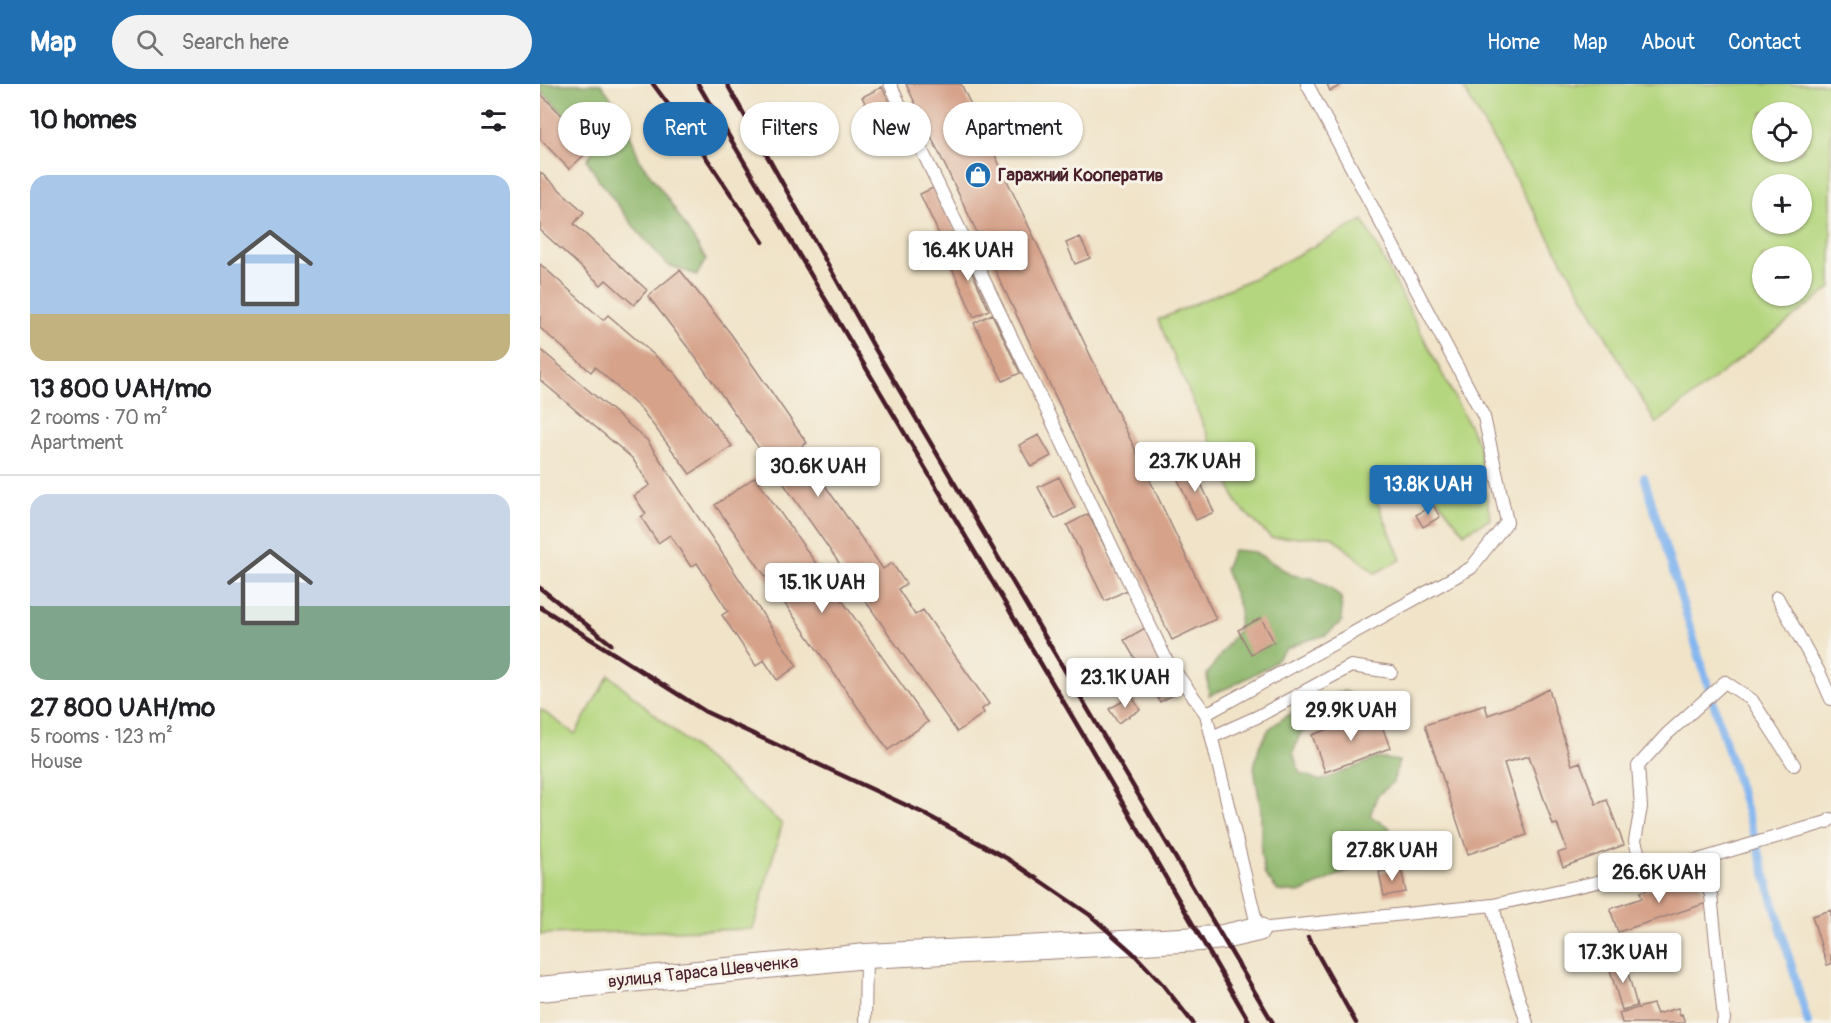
<!DOCTYPE html>
<html lang="en">
<head>
<meta charset="utf-8">
<style>
  :root { --surface:#fff; --page:#f2f2f2; --text:#202124; --muted:#757577; --line:#e0e0e0; --accent:#1f6fb2 }
  body { margin:0; font-family:Pangolin,sans-serif; background:var(--page); color:var(--text); height:100vh; display:flex; flex-direction:column; font-size:22px; white-space:nowrap }
  * { box-sizing:border-box; margin:0 }
  p { font-size:20px; color:var(--muted) }
  .icon { flex:none; width:33px; height:33px; fill:none; stroke:currentColor; stroke-width:2; stroke-linecap:round; stroke-linejoin:round }
  .map { position:relative; flex:1; overflow:hidden }
  .side { display:flex; flex-direction:column; background:var(--surface); width:540px }
  .side>* { flex:none }
  .top-card { position:absolute; left:18px; top:18px; width:570px; height:54px; display:flex; gap:12px }
  .fabs { position:absolute; left:1212px; top:18px; display:grid; gap:12px }
  .fabs a { display:grid; place-items:center; width:60px; height:60px; border-radius:50%; background:var(--surface); box-shadow:0 2px 4px #0004; font-size:30px }
  .price { position:absolute; translate:-50% -51px; padding:0 14px; border-radius:6px; background:#fff; color:#222; font-size:20px; line-height:39px; filter:drop-shadow(0 2px 3px #0008) }
  .price::after { content:''; position:absolute; left:50%; top:36px; width:18px; height:14px; margin-left:-9px; background:inherit; clip-path:polygon(0 0,100% 0,50% 100%) }
  .price.current { background:var(--accent); color:#fff }
  ul { padding:0; list-style:none }
  li { display:grid; align-content:center; gap:12px; height:318px; padding:0 30px }
  li+li { border-top:2px solid var(--line) }
  li span { display:grid; place-items:center; height:186px; border-radius:18px; color:#555 }
  li>.icon { margin-inline-start:auto }
  span .icon { width:108px; height:108px; fill:#fffc; stroke-width:1 }
  li b { font-size:26px }
  h2 { display:flex; justify-content:space-between; align-items:center; height:72px; padding:0 30px; font-size:26px }
  .pill { padding:0 21px; border-radius:27px; background:var(--surface); box-shadow:0 2px 4px #0004; font-size:21px; line-height:54px }
  .pill.current { background:var(--accent); color:#fff }
  header { display:flex; align-items:center; gap:36px; box-sizing:border-box; height:84px; padding:0 30px; background:var(--accent); color:#fff }
  header strong { font-size:28px }
  nav { display:flex; gap:33px; margin-inline-start:auto; font-size:21px }
  .search { width:420px; height:54px; background:var(--page); display:flex; align-items:center; gap:15px; box-sizing:border-box; padding:0 21px; border-radius:33px; color:var(--muted); font-size:22px }
  main { display:flex; flex:1; min-height:0 }
  .map>svg:first-child { display:block }
  .green { fill:#b4d67e; stroke:#7f7a54; stroke-width:1.5; fill-rule:evenodd }
  .forest { fill:#8fb76d; stroke:#6c6b4c; stroke-width:1.5 }
  .lines { fill:none; stroke-linecap:round; stroke-linejoin:round }
  .stream { stroke:#82b5ef; stroke-width:8 }
  .building { fill:#d6a28a }
  .service-casing { stroke:#9d817a; stroke-width:14 }
  .minor-casing { stroke:#9d817a; stroke-width:26 }
  .service { stroke:#fff; stroke-width:12 }
  .minor { stroke:#fff; stroke-width:24 }
  .rail { stroke:#4a1f2b; stroke-width:4.5 }
  .labels { text-anchor:middle; dominant-baseline:central; stroke-width:6; stroke-linejoin:round; paint-order:stroke }
  .poi-label { font-size:18px; font-weight:bold; fill:#4a1f2b; stroke:#f7f3e8; text-anchor:start }
  .street-label { font-size:18px; fill:#4a1f2b; stroke:#f7f3e8 }
</style>
</head>
<body>
<header>
<strong>Map</strong>
<div class="search"><svg class="icon" aria-label="search" viewBox="0 0 24 24"><circle cx="10" cy="10" r="6"/><path d="M15 15l6 6"/></svg>Search here</div>
<nav><a>Home</a><a>Map</a><a>About</a><a>Contact</a></nav>
</header>
<main>
<section class="side">
<h2>10 homes<svg class="icon" aria-label="filters" viewBox="0 0 24 24"><path d="M4 7h16M4 17h16"/><circle cx="9" cy="7" r="2"/><circle cx="15" cy="17" r="2"/></svg></h2>
<ul>
<li><span style="background:linear-gradient(#a9c7e8 75%,#c2b280 0)"><svg class="icon" aria-label="home" viewBox="0 0 24 24"><path d="M3 11l9-7 9 7M6 9v11h12V9"/></svg></span><div><b>13 800 UAH/mo</b><p>2 rooms · 70 m²</p><p>Apartment</p></div></li>
<li><span style="background:linear-gradient(#c9d6e8 60%,#7fa58c 0)"><svg class="icon" aria-label="home" viewBox="0 0 24 24"><path d="M3 11l9-7 9 7M6 9v11h12V9"/></svg></span><div><b>27 800 UAH/mo</b><p>5 rooms · 123 m²</p><p>House</p></div></li>
</ul>
</section>
<div class="map">
<svg width="1291" height="939" viewBox="0 0 1291 939">
  <rect width="100%" height="100%" fill="#f7f3e8"/>
  <filter id="ink" filterUnits="userSpaceOnUse"><feTurbulence type="fractalNoise" baseFrequency=".0167" numOctaves="2"/><feDisplacementMap in="SourceGraphic" scale="12" xChannelSelector="R" yChannelSelector="G"/><feConvolveMatrix kernelMatrix="1 2 1 2 8 2 1 2 1" color-interpolation-filters="sRGB"/></filter>
  <filter id="wash" filterUnits="userSpaceOnUse"><feTurbulence type="fractalNoise" baseFrequency=".008" numOctaves="4" result="noise"/><feDisplacementMap in="SourceGraphic" scale="24" xChannelSelector="R" yChannelSelector="G"/><feGaussianBlur stdDeviation="1.35" result="paint"/><feColorMatrix in="noise" values="0 0 0 0 0 0 0 0 0 0 0 0 0 0 0 0 0 1.4 0 .05"/><feComposite in="paint" operator="in"/></filter>
  <g filter="url(#wash)">
    <rect width="100%" height="100%" fill="#f0e3c8"/>
    <path class="green" d="M 921,0 L 1291,0 L 1291,204 L 1116,340 ZM 1262,28 L 1262,68 L 1222,68 L 1222,28 ZM 1262,100 L 1262,140 L 1222,140 L 1222,100 ZM 1262,172 L 1262,212 L 1222,212 L 1222,172 Z
      M 823,136 L 939,361 L 950,435 L 924,449 L 878,390 L 833,407 L 861,476 L 835,489 L 791,452 L 731,454 L 698,421 L 618,236 L 716,193 Z
      M 69,591 L 242,740 L 213,845 L 0,850 L 0,625 L 35,650 Z"/>
    <path class="forest" d="M 0,0 L 61,0 L 82,29 L 100,77 L 130,118 L 166,175 L 157,191 L 128,181 L 98,148 L 57,93 L 47,76 L 56,62 L 0,6 Z
      M 693,466 L 715,468 L 752,491 L 772,494 L 791,504 L 801,514 L 802,537 L 786,551 L 765,557 L 746,565 L 731,581 L 692,602 L 669,611 L 667,590 L 698,546 L 700,525 L 685,485 Z
      M 804,607 L 823,615 L 820,620 L 761,648 L 753,669 L 760,689 L 780,697 L 838,674 L 859,677 L 853,698 L 837,712 L 830,732 L 849,743 L 860,769 L 838,775 L 798,791 L 760,809 L 738,807 L 725,791 L 721,770 L 721,727 L 714,683 L 719,663 L 729,645 L 745,633 L 783,614 Z"/>
    <g class="lines">
      <path class="stream" d="M 1104,393 L 1217,761 L 1268,939"/>
    </g>
    <g id="blocks">
      <path class="building" d="M 366,0 L 421,0 L 676,535 L 632,556 Z
        M 787,0 L 803,0 L 790,7 Z
        M 342,3 L 353,25 L 334,35 L 322,13 Z
        M 0,9 L 53,63 L 29,85 L 0,55 Z
        M 0,88 L 44,128 L 34,140 L 107,206 L 94,221 L 66,196 L 61,201 L 0,146 Z
        M 395,103 L 416,147 L 401,154 L 380,110 Z
        M 540,153 L 550,174 L 535,180 L 526,159 Z
        M 421,164 L 449,226 L 434,233 L 406,171 Z
        M 0,180 L 63,236 L 68,231 L 135,289 L 192,362 L 150,390 L 102,326 L 55,283 L 51,288 L 0,244 Z
        M 140,186 L 191,250 L 267,359 L 259,364 L 343,485 L 352,479 L 366,500 L 358,505 L 375,531 L 383,526 L 449,620 L 442,625 L 444,629 L 417,648 L 156,274 L 108,212 Z
        M 452,230 L 480,289 L 463,297 L 434,239 Z
        M 0,265 L 107,356 L 257,582 L 237,596 L 224,576 L 216,582 L 182,531 L 188,527 L 157,479 L 151,483 L 130,451 L 118,459 L 101,433 L 106,430 L 94,412 L 110,401 L 92,374 L 0,296 Z
        M 499,351 L 511,372 L 491,383 L 479,361 Z
        M 653,382 L 674,428 L 656,436 L 635,389 Z
        M 215,393 L 388,638 L 348,666 L 175,421 Z
        M 519,393 L 535,424 L 515,435 L 498,403 Z
        M 893,421 L 900,433 L 883,443 L 876,431 Z
        M 548,430 L 587,506 L 565,517 L 527,441 Z
        M 721,534 L 734,558 L 711,570 L 698,546 Z
        M 605,544 L 641,607 L 620,618 L 584,556 Z
        M 1009,605 L 1032,681 L 1040,678 L 1056,720 L 1067,716 L 1084,761 L 1023,783 L 1018,769 L 1027,766 L 1017,740 L 1013,741 L 989,672 L 964,679 L 987,751 L 928,770 L 885,641 L 945,621 L 948,631 L 984,618 Z
        M 592,612 L 600,626 L 578,639 L 569,625 Z
        M 837,628 L 850,664 L 785,688 L 772,651 Z
        M 861,784 L 866,808 L 844,812 L 839,788 Z
        M 1147,793 L 1148,799 L 1159,795 L 1167,819 L 1078,848 L 1070,825 L 1102,814 L 1100,808 Z
        M 1291,826 L 1291,880 L 1287,881 L 1272,832 Z
        M 1084,874 L 1097,922 L 1082,926 L 1068,879 Z
        M 1113,920 L 1117,930 L 1138,924 L 1140,931 L 1142,930 L 1145,939 L 1082,939 L 1079,929 Z"/>
    </g>
  </g>
  <g filter="url(#ink)">
    <use href="#blocks" fill-opacity="0" stroke="#9d817a" stroke-width="1.5"/>
    <g class="lines">
      <defs>
        <path id="service" d="M 350,0 L 626,575 L 666,630 L 718,845 L 953,821 L 1158,776 L 1287,738 L 1291,735
          M 1237,513 L 1280,590 L 1291,615
          M 666,630 L 931,484 L 967,438 L 944,333 L 767,0
          M 672,653 L 717,633 L 811,582 L 851,588
          M 1158,776 L 1171,811 L 1184,935 L 1183,939
          M 1104,788 L 1095,757 L 1101,723 L 1098,682 L 1127,650 L 1185,598 L 1212,616 L 1254,681
          M 953,821 L 964,868 L 987,939
          M 325,939 L 326,872"/>
        <path id="minor" d="M 0,905 L 326,872 L 661,855 L 683,853 L 718,845"/>
      </defs>
      <use href="#service" class="service-casing"/>
      <use href="#minor" class="minor-casing"/>
      <use href="#service" class="service"/>
      <use href="#minor" class="minor"/>
      <path class="rail" d="M 113,0 L 151,51 L 223,158
        M 158,0 L 549,661 L 710,939
        M 187,0 L 334,263 L 733,939
        M 0,504 L 71,560
        M 0,523 L 166,628 L 383,729 L 468,775 L 550,831 L 593,869 L 623,901 L 653,939
        M 768,853 L 816,939"/>
    </g>
  </g>
  <defs>
    <symbol id="shop-disc" viewBox="-11 -11 22 22"><circle r="9.5" fill="#1f6fb2" stroke="#f7f3e8"/><path d="M-5-2.5h2.3a2.7 3.5 0 0 1 5.4 0H5L5.5 6h-11ZM-1.5-2.5h3a1.5 2.3 0 0 0-3 0Z" fill="#fff"/></symbol>
  </defs>
  <g fill-rule="evenodd">
    <use href="#shop-disc" x="423" y="76" width="30" height="30"/>
  </g>
  <g class="labels">
    <g class="poi-label">
      <text x="458" y="91">Гаражний Кооператив</text>
    </g>
    <g class="street-label">
      <text transform="translate(163 888) rotate(-6)">вулиця Тараса Шевченка</text>
    </g>
  </g>
</svg>
<div class="fabs">
<a><svg class="icon" aria-label="locate" viewBox="0 0 24 24"><circle cx="12" cy="12" r="6"/><path d="M12 2v4M12 18v4M2 12h4M18 12h4"/></svg></a>
<a>+</a>
<a>−</a>
</div>
<b class="price" style="left:428px;top:198px">16.4K UAH</b>
<b class="price" style="left:655px;top:409px">23.7K UAH</b>
<b class="price" style="left:278px;top:414px">30.6K UAH</b>
<b class="price current" style="left:888px;top:432px">13.8K UAH</b>
<b class="price" style="left:282px;top:530px">15.1K UAH</b>
<b class="price" style="left:585px;top:625px">23.1K UAH</b>
<b class="price" style="left:811px;top:658px">29.9K UAH</b>
<b class="price" style="left:852px;top:798px">27.8K UAH</b>
<b class="price" style="left:1119px;top:820px">26.6K UAH</b>
<b class="price" style="left:1083px;top:900px">17.3K UAH</b>
<div class="top-card">
<a class="pill">Buy</a>
<a class="pill current">Rent</a>
<a class="pill">Filters</a>
<a class="pill">New</a>
<a class="pill">Apartment</a>
</div>
</div>
</main>
</body>
</html>
